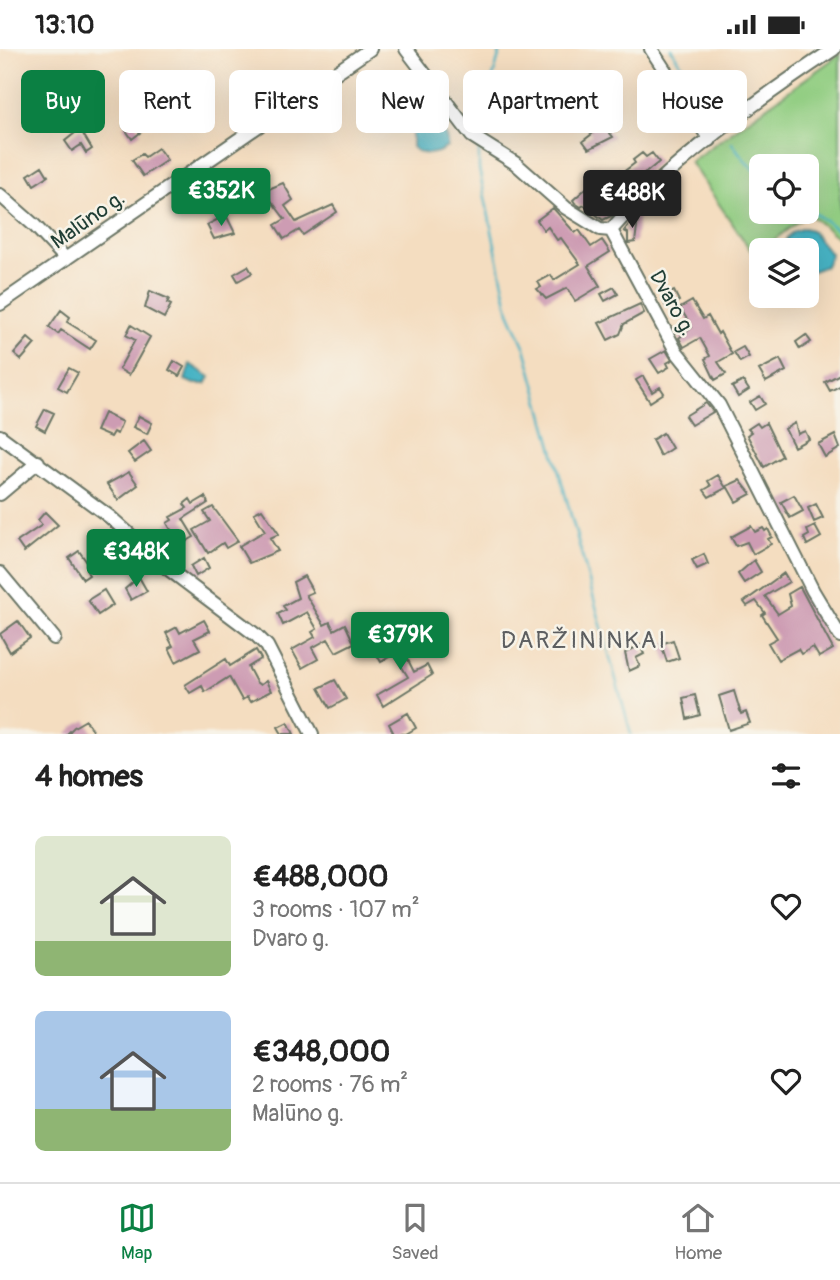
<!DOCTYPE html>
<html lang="en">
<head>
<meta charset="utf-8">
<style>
  :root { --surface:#fff; --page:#f6f6f6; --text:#222; --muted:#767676; --line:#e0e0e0; --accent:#0b8043 }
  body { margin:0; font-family:Pangolin,sans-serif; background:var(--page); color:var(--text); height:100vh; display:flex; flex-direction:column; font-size:26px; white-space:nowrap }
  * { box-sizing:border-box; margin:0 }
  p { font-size:23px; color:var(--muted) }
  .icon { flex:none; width:38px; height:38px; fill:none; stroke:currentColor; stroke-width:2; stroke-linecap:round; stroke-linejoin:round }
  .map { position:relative; height:685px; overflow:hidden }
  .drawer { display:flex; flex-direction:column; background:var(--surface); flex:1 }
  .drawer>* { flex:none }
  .guide { position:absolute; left:21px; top:21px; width:798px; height:63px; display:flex; gap:14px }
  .controls { position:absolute; left:749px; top:105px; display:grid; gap:14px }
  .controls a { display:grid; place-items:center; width:70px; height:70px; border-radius:10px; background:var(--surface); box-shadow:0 7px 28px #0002; font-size:35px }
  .price { position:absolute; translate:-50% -60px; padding:0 16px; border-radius:7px; background:var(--accent); color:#fff; font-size:23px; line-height:46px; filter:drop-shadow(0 2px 4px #0008) }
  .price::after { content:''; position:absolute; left:50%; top:42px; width:21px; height:16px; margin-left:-10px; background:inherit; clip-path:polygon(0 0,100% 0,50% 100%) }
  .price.on { background:#222; color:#fff }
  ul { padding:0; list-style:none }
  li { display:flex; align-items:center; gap:21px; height:175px; padding:0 35px }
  li span { display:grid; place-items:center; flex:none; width:196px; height:140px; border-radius:10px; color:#555 }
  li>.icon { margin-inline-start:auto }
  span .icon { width:84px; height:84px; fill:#fffc; stroke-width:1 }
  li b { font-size:30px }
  h2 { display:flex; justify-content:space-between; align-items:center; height:84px; padding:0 35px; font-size:30px }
  .tag { padding:0 24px; border-radius:10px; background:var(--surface); box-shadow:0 7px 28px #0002; font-size:24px; line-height:63px }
  .tag.on { background:var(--accent); color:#fff }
  .status { display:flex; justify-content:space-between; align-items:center; height:49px; padding:0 35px; background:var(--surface); direction:ltr }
  .status svg { height:19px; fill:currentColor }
  .dock { display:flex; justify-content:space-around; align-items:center; height:98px; border-top:2px solid var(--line); background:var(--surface); font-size:19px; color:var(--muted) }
  .dock a { display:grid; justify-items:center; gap:4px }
  .dock .on { color:var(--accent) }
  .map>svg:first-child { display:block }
  .green { fill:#93ce83; stroke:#59865c; stroke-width:2; fill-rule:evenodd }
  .water { fill:#47b3c4; stroke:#33787c; stroke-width:2 }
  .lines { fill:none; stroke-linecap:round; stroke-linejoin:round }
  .stream { stroke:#47b3c4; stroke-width:2.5 }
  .building { fill:#cd9cb3 }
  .minor-casing { stroke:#6a7565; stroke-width:16 }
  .minor { stroke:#fff; stroke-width:12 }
  .labels { text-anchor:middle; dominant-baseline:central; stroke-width:5; stroke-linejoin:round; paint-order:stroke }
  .street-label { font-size:21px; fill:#1f3d34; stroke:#f7f3e8 }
  .quarter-label { font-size:24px; letter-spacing:2px; fill:#5c5e60; stroke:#f7f3e8 }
</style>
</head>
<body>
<div class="status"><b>13:10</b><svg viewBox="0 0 49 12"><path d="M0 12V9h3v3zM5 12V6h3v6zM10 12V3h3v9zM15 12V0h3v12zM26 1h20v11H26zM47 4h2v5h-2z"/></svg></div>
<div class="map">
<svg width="840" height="685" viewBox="0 0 840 685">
  <rect width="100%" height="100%" fill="#f7f3e8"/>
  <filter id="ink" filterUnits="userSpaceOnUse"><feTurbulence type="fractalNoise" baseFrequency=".0143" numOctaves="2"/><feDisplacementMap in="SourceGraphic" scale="14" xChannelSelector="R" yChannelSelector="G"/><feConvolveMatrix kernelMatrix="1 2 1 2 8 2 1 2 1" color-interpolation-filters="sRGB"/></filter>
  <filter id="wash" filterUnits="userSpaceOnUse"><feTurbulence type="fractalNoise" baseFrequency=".00686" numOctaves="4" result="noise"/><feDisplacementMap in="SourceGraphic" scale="28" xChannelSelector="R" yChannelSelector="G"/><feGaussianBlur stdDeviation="1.57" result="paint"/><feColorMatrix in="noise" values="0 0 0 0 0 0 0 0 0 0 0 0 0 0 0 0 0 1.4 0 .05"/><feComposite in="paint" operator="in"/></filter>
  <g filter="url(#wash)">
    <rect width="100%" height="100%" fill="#f4ddc0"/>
    <path class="green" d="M 840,5 L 840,190 L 808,165 L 754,206 L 690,113 ZM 761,117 L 807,117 L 807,163 L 761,163 Z"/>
    <path class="water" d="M 423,67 C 436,73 449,83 447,98 C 436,106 422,108 412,98 L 412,84 L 419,68 Z
      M 804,179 L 811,181 L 831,205 L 826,217 L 807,224 L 807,201 L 786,201 C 782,188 792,182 804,179 Z
      M 190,315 L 210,328 L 206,335 L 194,335 L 185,331 Z"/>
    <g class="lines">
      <path class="stream" d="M 671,0 L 717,71
        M 480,87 L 483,62 L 501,0
        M 732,94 L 747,114 L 761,126
        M 479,98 L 479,120 L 509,263 L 525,299 L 631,685
        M 807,159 L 840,182"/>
    </g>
    <g id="blocks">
      <path class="building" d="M 580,30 L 584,36 L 589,32 L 595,40 L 591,43 L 594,47 L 586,53 L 573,36 Z
        M 265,36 L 274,51 L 262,58 L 253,43 Z
        M 244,43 L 249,52 L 238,58 L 233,50 Z
        M 175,45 L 182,57 L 159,72 L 147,54 L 158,46 L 163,53 Z
        M 593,52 L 611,72 L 605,78 L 613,88 L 589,100 L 583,92 L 592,85 L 583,73 L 570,80 L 566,73 L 569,71 L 567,67 Z
        M 133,71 L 141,83 L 132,90 L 123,77 Z
        M 80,80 L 92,100 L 86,104 L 81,96 L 72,102 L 65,92 Z
        M 158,99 L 167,111 L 143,127 L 132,111 L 142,105 L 145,108 Z
        M 642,104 L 646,108 L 652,104 L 659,113 L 633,134 L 637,139 L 612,157 L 616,162 L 613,166 L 603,171 L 584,156 L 581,158 L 575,154 L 573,151 L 591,135 L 593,138 L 598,135 L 603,143 L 617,133 L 612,126 L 619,121 L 622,124 L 635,114 L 633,111 Z
        M 42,117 L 48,127 L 34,136 L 28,126 Z
        M 283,134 L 293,151 L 285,157 L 296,173 L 333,156 L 337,163 L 303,186 L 299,181 L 284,190 L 275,176 L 285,170 L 264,142 Z
        M 661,142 L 666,148 L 651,160 L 647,156 Z
        M 553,159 L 575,184 L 579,181 L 591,198 L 602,191 L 610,203 L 588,217 L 600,237 L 575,252 L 567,239 L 546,250 L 537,240 L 541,238 L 538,233 L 551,226 L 554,231 L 580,215 L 561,189 L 557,191 L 548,178 L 544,181 L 537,171 Z
        M 639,163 L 635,193 L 628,194 L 628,184 L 624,182 Z
        M 226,166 L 235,184 L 214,190 L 207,176 Z
        M 248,217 L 252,224 L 238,232 L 234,225 Z
        M 614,238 L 618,245 L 605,252 L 601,245 Z
        M 150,242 L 169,250 L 167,254 L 171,256 L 164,269 L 145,259 Z
        M 674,242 L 679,252 L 666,258 L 662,248 Z
        M 692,252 L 703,270 L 708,267 L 718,285 L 720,283 L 732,305 L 718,313 L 726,325 L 715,331 L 705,310 L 710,307 L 700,289 L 684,298 L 679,289 L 692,278 L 680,259 Z
        M 640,255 L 644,264 L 624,275 L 620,285 L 608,291 L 599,274 Z
        M 61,261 L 70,268 L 67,273 L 96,291 L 90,300 L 61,281 L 58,285 L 49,278 Z
        M 131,276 L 150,288 L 129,326 L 119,320 L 135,291 L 126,286 Z
        M 806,286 L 811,293 L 800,300 L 796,293 Z
        M 28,289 L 35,295 L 21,311 L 14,305 Z
        M 743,298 L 749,308 L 740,313 L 734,303 Z
        M 666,301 L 672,311 L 667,314 L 669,318 L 659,324 L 650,310 Z
        M 780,310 L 786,322 L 766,333 L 759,321 Z
        M 174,312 L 184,318 L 179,327 L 169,321 Z
        M 69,319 L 78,324 L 67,343 L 58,338 Z
        M 840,325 L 840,337 L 830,342 L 825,333 Z
        M 643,327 L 652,343 L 660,338 L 664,344 L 650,353 L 636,331 Z
        M 743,332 L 749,341 L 738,348 L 732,338 Z
        M 760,347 L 765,355 L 755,361 L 750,353 Z
        M 706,354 L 713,363 L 691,376 L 685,367 Z
        M 45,360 L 54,364 L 45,382 L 36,377 Z
        M 104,364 L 122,373 L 117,385 L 113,383 L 110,388 L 96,382 Z
        M 139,367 L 152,374 L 147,385 L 133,378 Z
        M 757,374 L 760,378 L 766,374 L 782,407 L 764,418 L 747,386 L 751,383 L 748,380 Z
        M 795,374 L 798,385 L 805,382 L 809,390 L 794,398 L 785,380 Z
        M 663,384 L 672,399 L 660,407 L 652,391 Z
        M 835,386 L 840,399 L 825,408 L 818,395 Z
        M 144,392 L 151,402 L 135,413 L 128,404 Z
        M 129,423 L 138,436 L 118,451 L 107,435 Z
        M 718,426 L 726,439 L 709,448 L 704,441 L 711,437 L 708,432 Z
        M 740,431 L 751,445 L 736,453 L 727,437 Z
        M 794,446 L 803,462 L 790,469 L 781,453 Z
        M 205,448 L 208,454 L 183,470 L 194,488 L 180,496 L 167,474 L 172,471 L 170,468 L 187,459 L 184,455 L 190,450 L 193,455 Z
        M 816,455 L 823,469 L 814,473 L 808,459 Z
        M 213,458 L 238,492 L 226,499 L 223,494 L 208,504 L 194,481 L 210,472 L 204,463 Z
        M 262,460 L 279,485 L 270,489 L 278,502 L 249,514 L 239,497 L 265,482 L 254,464 Z
        M 45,463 L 58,476 L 24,503 L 17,493 L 42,476 L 38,471 Z
        M 751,477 L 755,483 L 763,479 L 765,482 L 768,480 L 772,488 L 768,490 L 771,495 L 753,505 L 747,493 L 736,497 L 731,488 Z
        M 815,477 L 821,488 L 807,496 L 804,489 L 809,486 L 807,481 Z
        M 114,494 L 126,505 L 110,519 L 98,509 Z
        M 79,502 L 91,519 L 86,521 L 89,526 L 83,530 L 69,509 Z
        M 704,505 L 708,515 L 697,520 L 692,511 Z
        M 204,509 L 209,519 L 196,527 L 191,517 Z
        M 754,511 L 761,523 L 744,534 L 738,525 Z
        M 784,524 L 789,533 L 765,547 L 778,565 L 791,557 L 788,545 L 800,538 L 833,600 L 819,608 L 813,598 L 801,605 L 798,600 L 778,611 L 768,594 L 777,589 L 762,566 L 765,564 L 756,552 L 747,557 L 744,553 Z
        M 304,527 L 313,543 L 306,546 L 324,576 L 330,573 L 334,581 L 345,575 L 354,594 L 336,603 L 328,590 L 312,599 L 318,610 L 302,619 L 292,601 L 315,588 L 312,583 L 317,580 L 307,563 L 283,576 L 278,565 L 286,561 L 283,557 L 298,549 L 293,533 Z
        M 139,528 L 147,542 L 131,551 L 125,540 Z
        M 104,541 L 113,556 L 98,566 L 88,551 Z
        M 204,571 L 210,582 L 194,590 L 200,600 L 176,613 L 169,599 L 173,597 L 166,584 L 177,578 L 180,584 Z
        M 18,572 L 30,589 L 10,603 L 0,585 Z
        M 397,589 L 414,623 L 427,616 L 432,626 L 383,657 L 377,646 L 408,628 L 394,605 L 381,613 L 374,601 Z
        M 673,591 L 679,609 L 667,613 L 661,595 Z
        M 640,596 L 644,605 L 636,609 L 640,617 L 629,622 L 625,604 Z
        M 256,601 L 261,610 L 248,618 L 256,633 L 260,636 L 266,632 L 271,642 L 250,653 L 247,648 L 242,651 L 229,628 L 205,643 L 202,637 L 190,644 L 185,636 L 226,610 L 230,617 Z
        M 335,631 L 346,650 L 330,659 L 319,639 Z
        M 734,642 L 741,665 L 746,663 L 750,674 L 729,681 L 719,647 Z
        M 695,646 L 700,666 L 687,670 L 683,649 Z
        M 408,664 L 416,679 L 406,685 L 394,685 L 389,675 Z
        M 86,671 L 94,685 L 67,685 L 74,678 Z
        M 288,673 L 294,685 L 282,685 L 278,678 Z"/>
    </g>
  </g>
  <g filter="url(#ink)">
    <use href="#blocks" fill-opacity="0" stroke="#6a7565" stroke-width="2"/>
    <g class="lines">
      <defs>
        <path id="minor" d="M 406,0 L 472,87 L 515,114 L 566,159 L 600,180 L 611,181
          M 651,0 L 710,91
          M 0,146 L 35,177 L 66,210
          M 611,181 L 676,302 L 719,356 L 813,542 L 840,587
          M 611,181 C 666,117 763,47 834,0
          M 0,255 L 370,0
          M 0,387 L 110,468 L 167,519 L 256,586 L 267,597 L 312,685
          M 0,445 L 38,413
          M 0,524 L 54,589"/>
      </defs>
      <use href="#minor" class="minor-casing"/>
      <use href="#minor" class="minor"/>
    </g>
  </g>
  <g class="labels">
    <g class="street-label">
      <text transform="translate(88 171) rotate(-35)">Malūno g.</text>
      <text transform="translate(672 254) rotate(61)">Dvaro g.</text>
    </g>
    <g class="quarter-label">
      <text x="584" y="591">DARŽININKAI</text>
    </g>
  </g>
</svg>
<div class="controls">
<a><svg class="icon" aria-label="locate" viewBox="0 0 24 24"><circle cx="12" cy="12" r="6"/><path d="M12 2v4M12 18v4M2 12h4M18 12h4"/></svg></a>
<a><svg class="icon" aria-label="layers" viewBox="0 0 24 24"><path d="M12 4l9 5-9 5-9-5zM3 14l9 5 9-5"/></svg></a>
</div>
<b class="price" style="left:221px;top:179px">€352K</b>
<b class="price on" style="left:632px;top:181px">€488K</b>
<b class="price" style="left:136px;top:540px">€348K</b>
<b class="price" style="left:400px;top:623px">€379K</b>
<div class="guide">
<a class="tag on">Buy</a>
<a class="tag">Rent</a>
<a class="tag">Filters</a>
<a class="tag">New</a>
<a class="tag">Apartment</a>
<a class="tag">House</a>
</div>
</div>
<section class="drawer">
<h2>4 homes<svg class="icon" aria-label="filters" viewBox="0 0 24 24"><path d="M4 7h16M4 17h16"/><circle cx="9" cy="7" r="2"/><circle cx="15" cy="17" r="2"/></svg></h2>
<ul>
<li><span style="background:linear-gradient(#dfe7d0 75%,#8fb573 0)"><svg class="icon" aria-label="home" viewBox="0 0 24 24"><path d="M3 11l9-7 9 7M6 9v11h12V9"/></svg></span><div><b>€488,000</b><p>3 rooms · 107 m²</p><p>Dvaro g.</p></div><svg class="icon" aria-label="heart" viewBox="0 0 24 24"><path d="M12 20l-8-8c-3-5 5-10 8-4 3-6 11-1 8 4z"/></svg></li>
<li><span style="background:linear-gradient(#a9c7e8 70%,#8fb573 0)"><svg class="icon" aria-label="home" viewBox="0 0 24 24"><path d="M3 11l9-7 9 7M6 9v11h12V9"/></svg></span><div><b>€348,000</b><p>2 rooms · 76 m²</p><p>Malūno g.</p></div><svg class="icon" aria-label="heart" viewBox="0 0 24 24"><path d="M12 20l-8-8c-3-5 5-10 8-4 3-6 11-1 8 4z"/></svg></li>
</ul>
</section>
<nav class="dock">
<a class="on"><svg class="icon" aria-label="map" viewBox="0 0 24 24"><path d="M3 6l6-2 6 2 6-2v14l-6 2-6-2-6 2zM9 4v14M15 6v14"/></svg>Map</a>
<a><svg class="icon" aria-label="saved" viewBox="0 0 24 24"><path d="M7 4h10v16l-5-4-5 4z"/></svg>Saved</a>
<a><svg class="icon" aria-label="home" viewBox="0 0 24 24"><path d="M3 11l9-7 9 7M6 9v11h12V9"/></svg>Home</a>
</nav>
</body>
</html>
